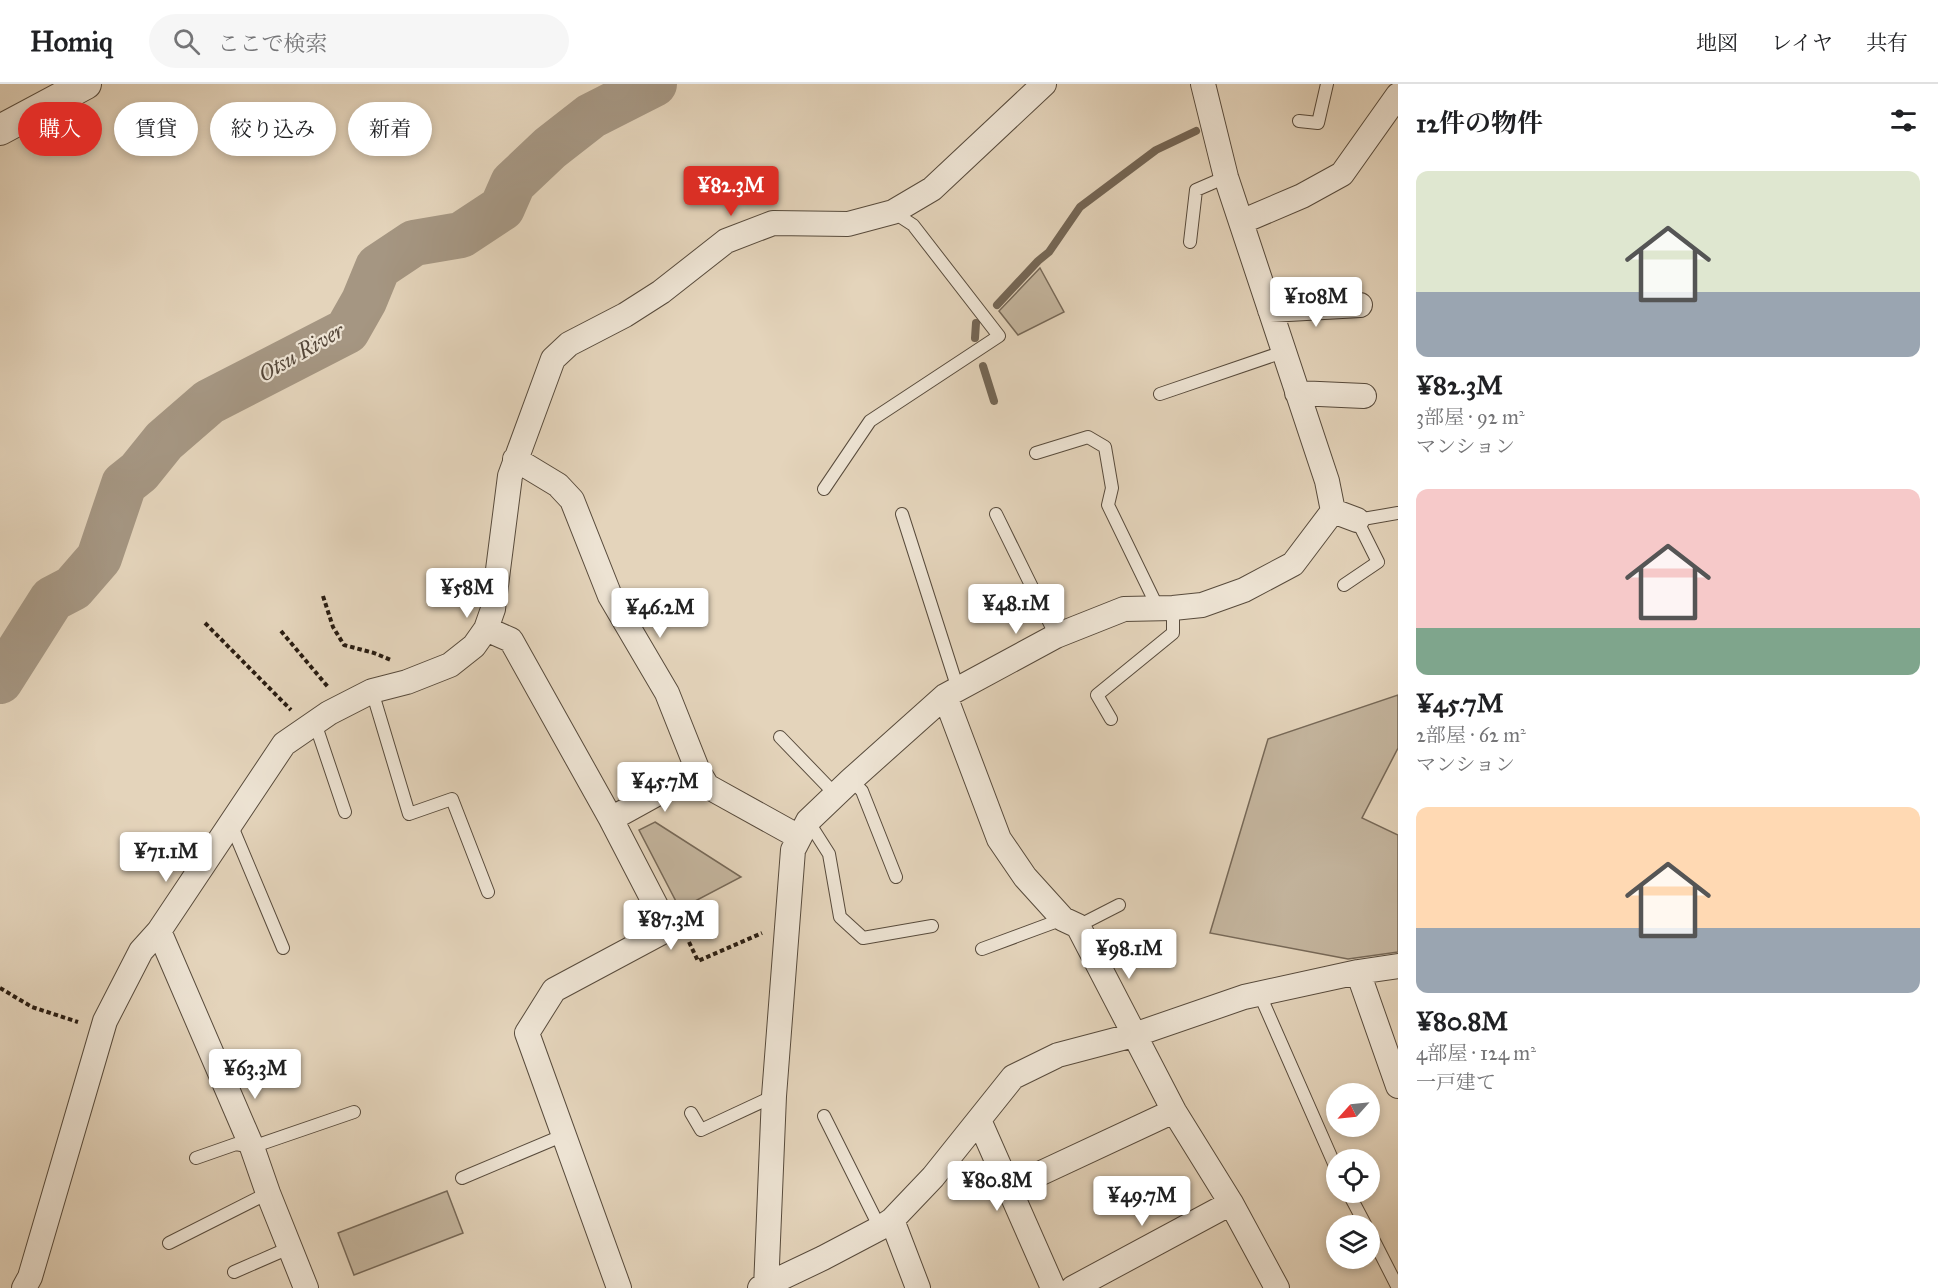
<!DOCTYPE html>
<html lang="ja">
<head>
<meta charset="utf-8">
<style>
  :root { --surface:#fff; --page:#f6f6f6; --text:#202124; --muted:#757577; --line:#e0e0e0; --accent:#d93025 }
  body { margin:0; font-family:"IM FELL Great Primer","Noto Serif JP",serif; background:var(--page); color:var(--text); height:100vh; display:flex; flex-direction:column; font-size:22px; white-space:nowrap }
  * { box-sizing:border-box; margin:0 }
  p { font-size:20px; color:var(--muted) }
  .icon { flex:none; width:33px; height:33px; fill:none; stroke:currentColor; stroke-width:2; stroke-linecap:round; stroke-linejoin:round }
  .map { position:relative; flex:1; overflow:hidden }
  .drawer { display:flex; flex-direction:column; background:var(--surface); width:540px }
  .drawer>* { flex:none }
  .top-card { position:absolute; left:18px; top:18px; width:570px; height:54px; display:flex; gap:12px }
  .needle { width:39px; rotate:243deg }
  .fabs { position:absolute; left:1326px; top:999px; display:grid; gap:12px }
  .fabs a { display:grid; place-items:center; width:54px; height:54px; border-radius:50%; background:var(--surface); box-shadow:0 3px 9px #0003; font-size:30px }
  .price { position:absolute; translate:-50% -51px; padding:0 14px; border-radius:6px; background:#fff; color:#222; font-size:20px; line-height:39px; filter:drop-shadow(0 2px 3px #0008) }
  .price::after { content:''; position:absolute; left:50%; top:36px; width:18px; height:14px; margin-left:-9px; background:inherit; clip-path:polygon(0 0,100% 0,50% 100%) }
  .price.current { background:var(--accent); color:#fff }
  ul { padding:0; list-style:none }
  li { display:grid; align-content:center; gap:12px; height:318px; padding:0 18px }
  li span { display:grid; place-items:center; height:186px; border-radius:12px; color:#555 }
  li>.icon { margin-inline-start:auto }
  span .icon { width:108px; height:108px; fill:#fffc; stroke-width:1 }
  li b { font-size:26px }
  h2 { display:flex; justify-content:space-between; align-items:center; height:72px; padding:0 18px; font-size:26px }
  .tag { padding:0 21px; border-radius:27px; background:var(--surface); box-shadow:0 3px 9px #0003; font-size:21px; line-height:54px }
  .tag.current { background:var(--accent); color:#fff }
  header { display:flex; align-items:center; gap:36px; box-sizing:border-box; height:84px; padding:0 30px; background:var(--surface); border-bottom:2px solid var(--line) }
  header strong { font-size:28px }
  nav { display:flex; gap:33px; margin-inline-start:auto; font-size:21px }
  .search { width:420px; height:54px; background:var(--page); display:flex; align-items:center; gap:15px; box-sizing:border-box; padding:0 21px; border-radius:33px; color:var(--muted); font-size:22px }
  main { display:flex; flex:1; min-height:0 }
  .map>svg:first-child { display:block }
  .green { fill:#c4b59e; stroke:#776958; stroke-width:1.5 }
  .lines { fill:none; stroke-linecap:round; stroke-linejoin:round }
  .stream { stroke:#746655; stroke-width:8 }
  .river { stroke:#a59682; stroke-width:46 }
  .service-casing { stroke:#584b3c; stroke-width:14 }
  .minor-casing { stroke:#584b3c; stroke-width:26 }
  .tertiary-casing { stroke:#584b3c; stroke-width:32 }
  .path { stroke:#2a1d12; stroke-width:4; stroke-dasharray:4.5 3; stroke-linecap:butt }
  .service { stroke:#ede3d3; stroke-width:12 }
  .minor { stroke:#ede3d3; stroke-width:24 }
  .tertiary { stroke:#ede3d3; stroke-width:30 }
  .labels { text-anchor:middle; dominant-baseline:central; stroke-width:4.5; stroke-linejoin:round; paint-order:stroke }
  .water-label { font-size:22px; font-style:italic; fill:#554739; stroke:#ede3d3 }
</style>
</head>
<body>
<header>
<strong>Homiq</strong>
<div class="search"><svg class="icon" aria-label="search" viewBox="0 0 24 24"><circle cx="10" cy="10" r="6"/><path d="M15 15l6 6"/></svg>ここで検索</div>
<nav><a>地図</a><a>レイヤ</a><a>共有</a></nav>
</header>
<main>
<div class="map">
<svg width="1398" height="1204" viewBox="0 0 1398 1204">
  <rect width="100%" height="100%" fill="#e4d4bb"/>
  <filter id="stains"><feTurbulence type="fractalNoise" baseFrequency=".00333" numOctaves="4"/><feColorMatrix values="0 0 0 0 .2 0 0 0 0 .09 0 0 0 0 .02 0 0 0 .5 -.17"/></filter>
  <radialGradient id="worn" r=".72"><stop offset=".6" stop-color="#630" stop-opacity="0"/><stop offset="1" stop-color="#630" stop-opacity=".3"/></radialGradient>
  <path class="green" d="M 1040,184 L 1064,228 L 1018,251 L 999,227 Z
    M 1398,611 L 1398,664 L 1362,734 L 1398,751 L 1398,868 L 1348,875 L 1210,849 L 1268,655 Z
    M 655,738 L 741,793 L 680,825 L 639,746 Z
    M 447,1107 L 463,1149 L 354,1191 L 338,1149 Z"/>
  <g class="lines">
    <path class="stream" d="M 997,221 L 1038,177 L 1049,168 L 1080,123 L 1156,66 L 1196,47
      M 975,254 L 976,239
      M 983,282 L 994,317"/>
    <path class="river" d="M 0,597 L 52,515 L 73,504 L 99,474 L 124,400 L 139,388 L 164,357 L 209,318 L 347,247 L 364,217 L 378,183 L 414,159 L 461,151 L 502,124 L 513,99 L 550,64 L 591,32 L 654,0"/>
    <defs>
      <path id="service" d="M 1299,37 L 1318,39 L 1327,0
        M 1190,158 L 1196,106 L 1226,93
        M 1160,310 L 1283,268
        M 1036,369 L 1088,353 L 1105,363 L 1112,404 L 1108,421 L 1158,524
        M 824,405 L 870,337 L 999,252 L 913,141 L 893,128
        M 902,430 L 958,605
        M 996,430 L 1056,552
        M 1344,501 L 1378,478 L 1357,436 L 1398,429
        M 372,607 L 409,730 L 452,715 L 488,808
        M 1111,635 L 1097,611 L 1173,549 L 1173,524
        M 315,639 L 345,728
        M 780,653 L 836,711
        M 851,696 L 862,707 L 896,793
        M 808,737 L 829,770 L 840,833 L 863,854 L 932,842
        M 231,740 L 283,864
        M 1078,842 L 1119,821
        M 982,865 L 1063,835
        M 1260,911 L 1336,1084
        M 691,1029 L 701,1046 L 774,1012
        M 824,1032 L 880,1144
        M 196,1074 L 236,1060 L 252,1063 L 354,1028
        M 462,1094 L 564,1051
        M 1348,1108 L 1366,1142
        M 1370,1149 L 1398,1204
        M 169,1159 L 268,1109
        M 234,1188 L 289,1164"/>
      <path id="minor" d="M 1241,138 L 1302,112 L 1342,90 L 1398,11
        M 1270,226 L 1360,221
        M 1297,309 L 1364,312
        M 515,375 L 558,401 L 572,416 L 610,512 L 667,609 L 698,687 L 707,702 L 799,753
        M 1333,427 L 1357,436
        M 486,545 L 511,556 L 611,735 L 668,845 L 554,906 L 527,949 L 619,1204
        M 945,612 L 999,755 L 1025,793 L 1063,835 L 1078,842 L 1174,1027 L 1231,1119 L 1277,1204
        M 611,735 L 698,687
        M 159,847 L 252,1063 L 268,1109 L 306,1204
        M 1358,888 L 1398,1002
        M 979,1036 L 1053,1204
        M 1009,1104 L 1174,1027
        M 892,1136 L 918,1204
        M 24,1204 L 30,1193 L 105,937 L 141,867 L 159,847 L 284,660 L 329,629 L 372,607 L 407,598 L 450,581 L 474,562 L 486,545 L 493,525 L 510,392 L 553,275 L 569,260 L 625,231 L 661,208 L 726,157 L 773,139 L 848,140 L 893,128 L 932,105 L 1044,0
        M 760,1204 L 823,1174 L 880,1144 L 892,1136 L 933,1093 L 1013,993 L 1058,971 L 1134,951 L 1244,913 L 1358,888 L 1398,882
        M 766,1204 L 774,1012 L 793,766 L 808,737 L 851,696 L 945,612 L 1056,552 L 1124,525 L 1173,524 L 1202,521 L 1244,506 L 1293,480 L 1333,427 L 1327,397 L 1226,93 L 1203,0
        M 1073,1204 L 1231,1119"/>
      <path id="tertiary" d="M 0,46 L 86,0"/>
    </defs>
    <use href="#service" class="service-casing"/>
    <use href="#minor" class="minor-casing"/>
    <use href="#tertiary" class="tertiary-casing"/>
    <path class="path" d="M 323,512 L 333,543 L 344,561 L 374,569 L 391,576
      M 205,539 L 291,626
      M 281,547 L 328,603
      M 689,858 L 698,877 L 762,849
      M 0,904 L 32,923 L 78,938"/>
    <use href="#service" class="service"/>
    <use href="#minor" class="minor"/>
    <use href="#tertiary" class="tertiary"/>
  </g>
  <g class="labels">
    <g class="water-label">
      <text transform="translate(301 268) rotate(-30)">Otsu River</text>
    </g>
  </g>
  <rect width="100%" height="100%" filter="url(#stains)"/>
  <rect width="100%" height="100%" fill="url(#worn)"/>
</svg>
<div class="fabs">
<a><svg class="needle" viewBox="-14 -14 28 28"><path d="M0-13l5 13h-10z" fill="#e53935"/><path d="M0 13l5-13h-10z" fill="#757577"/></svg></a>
<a><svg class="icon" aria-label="locate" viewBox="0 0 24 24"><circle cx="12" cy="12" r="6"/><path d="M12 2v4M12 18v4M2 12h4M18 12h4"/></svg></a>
<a><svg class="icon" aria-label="layers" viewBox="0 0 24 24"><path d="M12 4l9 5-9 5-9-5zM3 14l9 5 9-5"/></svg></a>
</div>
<b class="price current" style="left:731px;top:133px">¥82.3M</b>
<b class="price" style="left:1316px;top:244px">¥108M</b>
<b class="price" style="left:467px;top:535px">¥58M</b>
<b class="price" style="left:1016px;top:551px">¥48.1M</b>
<b class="price" style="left:660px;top:555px">¥46.2M</b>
<b class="price" style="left:665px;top:729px">¥45.7M</b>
<b class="price" style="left:166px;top:799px">¥71.1M</b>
<b class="price" style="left:671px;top:867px">¥87.3M</b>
<b class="price" style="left:1129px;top:896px">¥98.1M</b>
<b class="price" style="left:255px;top:1016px">¥63.3M</b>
<b class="price" style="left:997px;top:1128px">¥80.8M</b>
<b class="price" style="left:1142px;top:1143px">¥49.7M</b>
<div class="top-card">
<a class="tag current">購入</a>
<a class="tag">賃貸</a>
<a class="tag">絞り込み</a>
<a class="tag">新着</a>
</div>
</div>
<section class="drawer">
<h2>12件の物件<svg class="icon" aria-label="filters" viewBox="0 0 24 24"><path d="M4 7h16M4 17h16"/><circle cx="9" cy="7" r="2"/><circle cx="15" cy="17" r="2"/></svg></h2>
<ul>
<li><span style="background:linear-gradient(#dfe7d0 65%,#9aa5b1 0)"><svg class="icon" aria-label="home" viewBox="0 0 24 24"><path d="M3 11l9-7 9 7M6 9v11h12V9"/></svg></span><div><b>¥82.3M</b><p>3部屋 · 92 m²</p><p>マンション</p></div></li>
<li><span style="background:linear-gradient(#f6c9c9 75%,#7fa58c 0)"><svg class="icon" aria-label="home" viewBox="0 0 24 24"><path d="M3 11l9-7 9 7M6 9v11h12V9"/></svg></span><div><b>¥45.7M</b><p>2部屋 · 62 m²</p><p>マンション</p></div></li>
<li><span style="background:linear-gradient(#ffd9b3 65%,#9aa5b1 0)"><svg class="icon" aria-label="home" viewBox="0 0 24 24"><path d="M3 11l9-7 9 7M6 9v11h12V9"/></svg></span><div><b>¥80.8M</b><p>4部屋 · 124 m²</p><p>一戸建て</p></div></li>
</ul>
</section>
</main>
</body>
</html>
